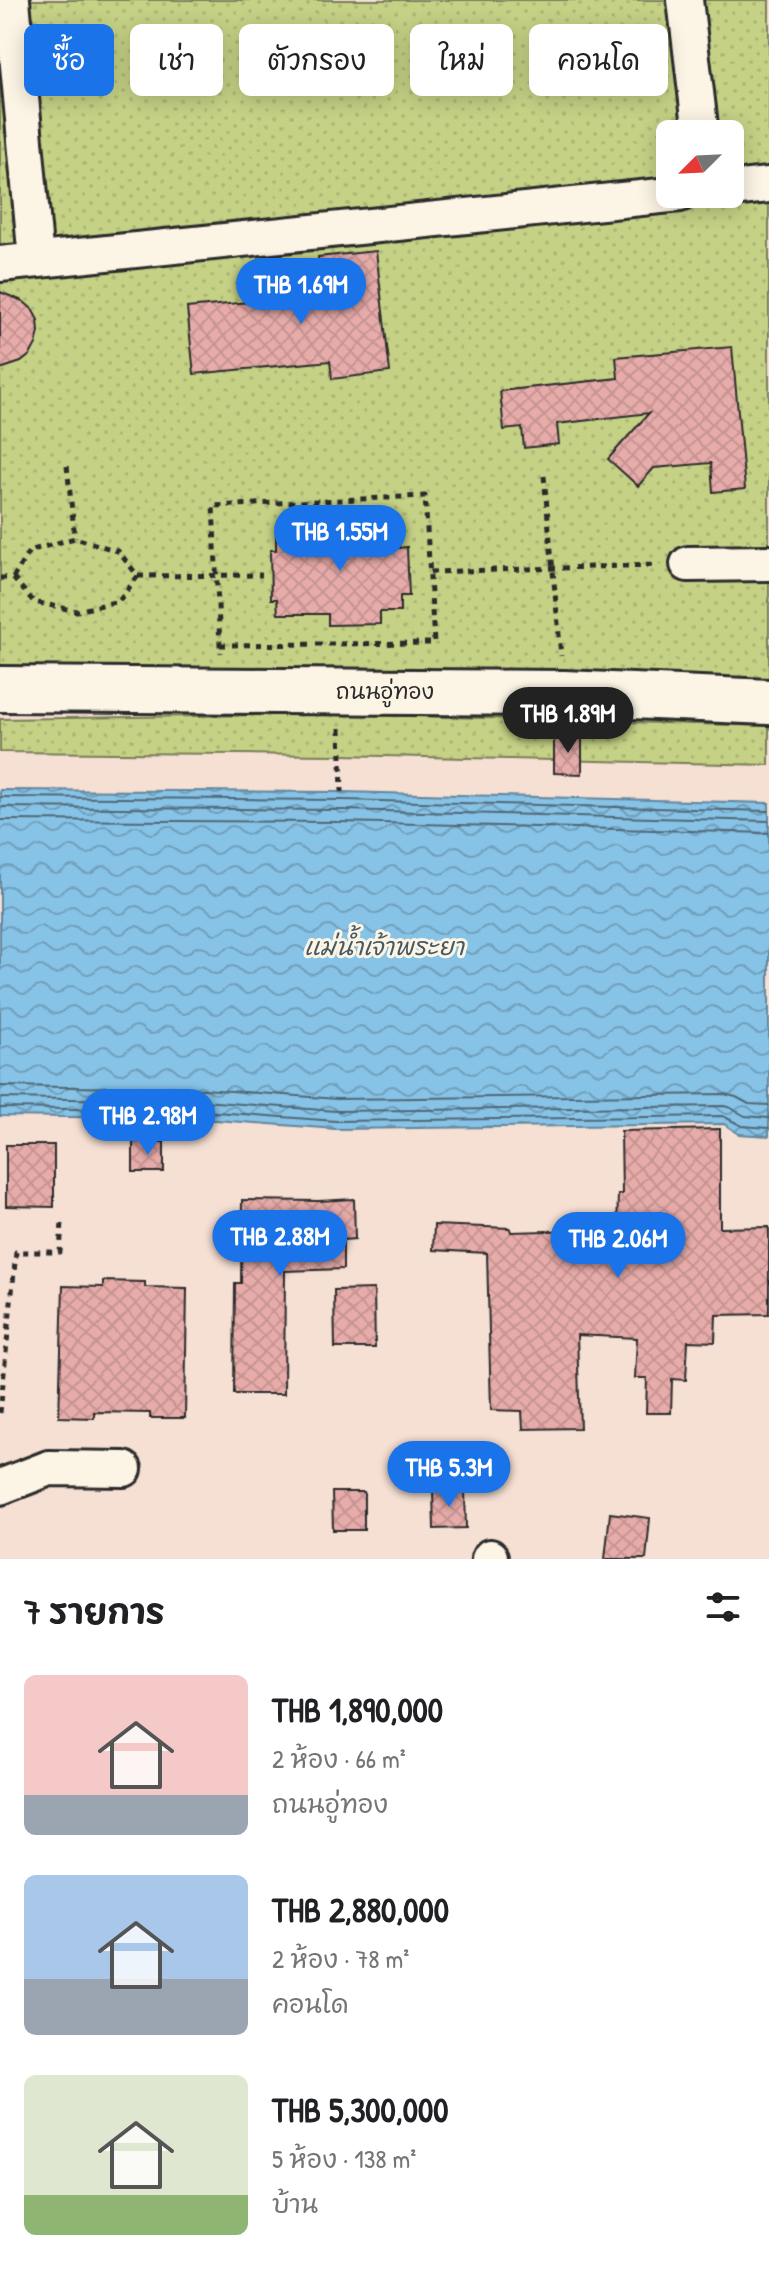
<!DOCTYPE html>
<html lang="th">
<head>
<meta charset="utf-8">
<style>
  :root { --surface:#fff; --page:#f2f2f2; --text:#202124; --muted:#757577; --accent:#1a73e8 }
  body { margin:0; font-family:"Patrick Hand","Playpen Sans Thai",sans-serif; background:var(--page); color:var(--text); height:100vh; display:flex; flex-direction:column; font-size:30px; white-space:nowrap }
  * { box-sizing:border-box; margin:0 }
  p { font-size:26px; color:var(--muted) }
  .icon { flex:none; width:44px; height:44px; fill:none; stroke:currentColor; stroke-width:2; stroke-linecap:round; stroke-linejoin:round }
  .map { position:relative; height:1559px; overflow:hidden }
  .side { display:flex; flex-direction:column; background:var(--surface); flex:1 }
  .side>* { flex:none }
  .hud { position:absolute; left:24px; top:24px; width:722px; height:72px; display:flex; gap:16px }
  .needle { width:52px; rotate:246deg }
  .buttons { position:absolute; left:656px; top:120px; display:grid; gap:16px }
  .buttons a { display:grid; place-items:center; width:88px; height:88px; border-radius:12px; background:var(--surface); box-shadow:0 4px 20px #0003; font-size:40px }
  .price { position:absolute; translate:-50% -68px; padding:0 18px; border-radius:28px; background:var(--accent); color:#fff; font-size:26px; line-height:52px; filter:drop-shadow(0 2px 4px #0008) }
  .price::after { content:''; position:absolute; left:50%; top:48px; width:24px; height:18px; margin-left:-12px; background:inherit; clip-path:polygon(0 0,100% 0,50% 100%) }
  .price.current { background:#222; color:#fff }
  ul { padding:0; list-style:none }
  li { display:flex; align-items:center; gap:24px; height:200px; padding:0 24px }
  li span { display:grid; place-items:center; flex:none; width:224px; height:160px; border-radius:12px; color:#555 }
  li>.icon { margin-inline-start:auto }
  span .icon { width:96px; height:96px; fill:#fffc; stroke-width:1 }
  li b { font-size:34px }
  h2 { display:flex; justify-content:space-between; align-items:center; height:96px; padding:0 24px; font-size:34px }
  .pill { padding:0 28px; border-radius:12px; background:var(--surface); box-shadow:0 4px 20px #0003; font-size:28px; line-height:72px }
  .pill.current { background:var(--accent); color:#fff }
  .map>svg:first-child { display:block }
  .green { fill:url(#green-dots); stroke:#787e58; stroke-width:2; fill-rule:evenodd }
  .water { fill:url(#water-waves); stroke:#62869c; stroke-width:2 }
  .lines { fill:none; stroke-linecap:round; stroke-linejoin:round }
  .shore { stroke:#506876; stroke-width:2 }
  .building { fill:url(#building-cross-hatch); stroke:#2b2b2b; stroke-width:2 }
  .minor-casing { stroke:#2b2b2b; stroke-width:40 }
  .major-casing { stroke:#2b2b2b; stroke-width:50 }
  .path { stroke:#2b2b2b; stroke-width:5; stroke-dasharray:6 6; stroke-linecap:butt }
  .minor { stroke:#fcf5e5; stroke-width:34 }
  .major { stroke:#fcf5e5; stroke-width:44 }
  .labels { text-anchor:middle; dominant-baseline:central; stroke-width:6; stroke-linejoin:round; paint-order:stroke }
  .street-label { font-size:22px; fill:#2b2b2b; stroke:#fcf5e5 }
  .water-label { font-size:24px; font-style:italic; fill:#475963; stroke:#fcf5e5 }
</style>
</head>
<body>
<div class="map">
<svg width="769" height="1559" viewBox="0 0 769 1559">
  <defs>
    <pattern id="green-dots" width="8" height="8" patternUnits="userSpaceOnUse" patternTransform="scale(2)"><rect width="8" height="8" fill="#c5d185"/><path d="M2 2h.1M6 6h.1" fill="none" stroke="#a9b473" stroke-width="1.8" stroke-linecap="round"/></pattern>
    <pattern id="water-waves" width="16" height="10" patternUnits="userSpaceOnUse" patternTransform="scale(2)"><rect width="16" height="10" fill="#87c3e7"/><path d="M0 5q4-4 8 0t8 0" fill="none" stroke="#6f9fbb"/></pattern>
    <pattern id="building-cross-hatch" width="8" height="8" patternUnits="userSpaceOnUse" patternTransform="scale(2)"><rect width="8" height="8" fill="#e7acaa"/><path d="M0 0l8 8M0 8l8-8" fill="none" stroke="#c69492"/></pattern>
  </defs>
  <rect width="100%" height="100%" fill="#f6dfd3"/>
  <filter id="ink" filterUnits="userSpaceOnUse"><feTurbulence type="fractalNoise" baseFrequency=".0125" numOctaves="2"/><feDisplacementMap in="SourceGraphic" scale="16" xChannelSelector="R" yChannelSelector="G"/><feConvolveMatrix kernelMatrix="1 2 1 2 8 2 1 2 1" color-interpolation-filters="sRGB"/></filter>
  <g filter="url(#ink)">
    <path class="green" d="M 0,0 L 769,0 L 769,686 L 0,669 ZM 670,134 L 730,134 L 730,194 L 670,194 Z
      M 337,714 L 769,726 L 769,765 L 341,755 L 0,752 L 0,719 Z"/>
    <path class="water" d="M 0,790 L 342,792 L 769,803 L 769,1136 L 739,1134 L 724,1124 L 336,1129 L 202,1119 L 0,1116 Z"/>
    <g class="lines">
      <path class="shore" d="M 0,797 L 342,800 L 769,811
        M 0,807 L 342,810 L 769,821
        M 0,820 L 341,822 L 769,833
        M 0,1086 L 204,1089 L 337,1099 L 724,1094 L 736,1097 L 749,1104 L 769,1105
        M 0,1098 L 203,1101 L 336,1111 L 724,1106 L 731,1108 L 745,1116 L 769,1118
        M 0,1108 L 203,1111 L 336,1121 L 723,1116 L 742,1126 L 769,1128"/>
    </g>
    <path class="building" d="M 376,251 L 390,372 L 332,379 L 330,361 L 194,374 L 187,308 L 322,295 L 318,257 Z
      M 0,292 L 23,301 L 32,309 L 38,320 L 39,332 L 36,344 L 30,355 L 21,362 L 0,369 Z
      M 732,347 L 745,489 L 713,492 L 711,463 L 654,468 L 638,486 L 608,459 L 649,413 L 557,424 L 559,444 L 524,448 L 522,428 L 504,430 L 500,391 L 618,378 L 616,357 Z
      M 378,521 L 378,532 L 398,532 L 399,548 L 407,547 L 409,596 L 400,596 L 400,612 L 380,612 L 380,624 L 328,625 L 328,614 L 278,614 L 277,599 L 271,599 L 270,550 L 276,550 L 276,534 L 326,534 L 326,522 Z
      M 554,736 L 582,736 L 582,774 L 554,773 Z
      M 720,1129 L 720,1228 L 769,1227 L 769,1314 L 716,1315 L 715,1342 L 688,1341 L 686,1380 L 672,1379 L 671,1413 L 646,1413 L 647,1378 L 635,1378 L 637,1338 L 577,1335 L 580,1428 L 523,1429 L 522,1411 L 491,1410 L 487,1253 L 433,1250 L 434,1225 L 510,1228 L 511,1232 L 617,1229 L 618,1194 L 622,1194 L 621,1131 Z
      M 133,1141 L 164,1142 L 164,1172 L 133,1172 Z
      M 6,1145 L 54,1145 L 54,1207 L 6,1206 Z
      M 354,1199 L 355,1239 L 343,1240 L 343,1269 L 285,1271 L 284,1394 L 234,1394 L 235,1283 L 241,1283 L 242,1200 L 318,1201 Z
      M 103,1281 L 145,1282 L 145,1287 L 187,1288 L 185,1418 L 150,1418 L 150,1413 L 94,1412 L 94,1418 L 59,1417 L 63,1286 L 103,1287 Z
      M 374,1289 L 375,1348 L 335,1348 L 334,1290 Z
      M 433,1490 L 465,1490 L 466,1528 L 434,1529 Z
      M 332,1492 L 364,1492 L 364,1530 L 333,1530 Z
      M 610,1513 L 650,1518 L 646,1559 L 605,1559 Z"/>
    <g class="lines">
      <defs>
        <path id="minor" d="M 12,0 L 36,260
          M 685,0 L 701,134
          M 730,189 L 769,185
          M 0,264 L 680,194
          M 688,564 L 769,563
          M 0,1487 L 49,1468 L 124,1469
          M 489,1559 L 490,1557"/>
        <path id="major" d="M 0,689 L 564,693 L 769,702"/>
      </defs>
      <use href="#minor" class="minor-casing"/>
      <use href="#major" class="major-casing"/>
      <path class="path" d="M 67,466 L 75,538
        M 544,476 L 561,656
        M 430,572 L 657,565
        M 138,576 L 262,575
        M 0,578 L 13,578
        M 13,578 L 29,551 L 75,538 L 118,551 L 138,576
        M 13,578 L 34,602 L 77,611 L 119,601 L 138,576
        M 220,645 L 434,643 L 425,496 L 213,506 L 220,645 L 221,653
        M 340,728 L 342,792
        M 0,1413 L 16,1252 L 60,1252 L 62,1222"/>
      <use href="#minor" class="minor"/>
      <use href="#major" class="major"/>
    </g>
  </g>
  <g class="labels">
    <g class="street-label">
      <text x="385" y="691">ถนนอู่ทอง</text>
    </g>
    <g class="water-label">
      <text x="384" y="946">แม่น้ำเจ้าพระยา</text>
    </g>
  </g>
</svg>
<div class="buttons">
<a><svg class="needle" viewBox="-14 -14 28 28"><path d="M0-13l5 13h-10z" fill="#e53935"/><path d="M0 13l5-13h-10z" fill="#757577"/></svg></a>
</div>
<b class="price" style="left:301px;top:326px">THB 1.69M</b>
<b class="price" style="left:340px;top:573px">THB 1.55M</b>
<b class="price current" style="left:568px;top:755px">THB 1.89M</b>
<b class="price" style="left:148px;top:1157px">THB 2.98M</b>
<b class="price" style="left:280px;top:1278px">THB 2.88M</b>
<b class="price" style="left:618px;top:1280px">THB 2.06M</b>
<b class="price" style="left:449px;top:1509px">THB 5.3M</b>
<div class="hud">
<a class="pill current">ซื้อ</a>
<a class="pill">เช่า</a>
<a class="pill">ตัวกรอง</a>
<a class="pill">ใหม่</a>
<a class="pill">คอนโด</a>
</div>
</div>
<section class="side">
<h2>7 รายการ<svg class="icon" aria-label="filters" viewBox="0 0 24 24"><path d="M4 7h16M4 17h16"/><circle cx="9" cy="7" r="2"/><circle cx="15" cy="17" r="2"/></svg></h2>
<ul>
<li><span style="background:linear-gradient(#f6c9c9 75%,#9aa5b1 0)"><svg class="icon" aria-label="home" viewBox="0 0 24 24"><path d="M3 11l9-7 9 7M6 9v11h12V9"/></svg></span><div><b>THB 1,890,000</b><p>2 ห้อง · 66 m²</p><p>ถนนอู่ทอง</p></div></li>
<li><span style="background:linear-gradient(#a9c7e8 65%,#9aa5b1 0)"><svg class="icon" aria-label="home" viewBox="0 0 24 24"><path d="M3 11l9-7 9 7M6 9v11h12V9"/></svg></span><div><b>THB 2,880,000</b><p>2 ห้อง · 78 m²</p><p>คอนโด</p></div></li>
<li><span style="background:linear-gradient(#dfe7d0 75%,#8fb573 0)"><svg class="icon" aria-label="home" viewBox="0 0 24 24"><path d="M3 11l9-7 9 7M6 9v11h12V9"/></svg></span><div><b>THB 5,300,000</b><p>5 ห้อง · 138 m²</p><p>บ้าน</p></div></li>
</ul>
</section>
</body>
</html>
